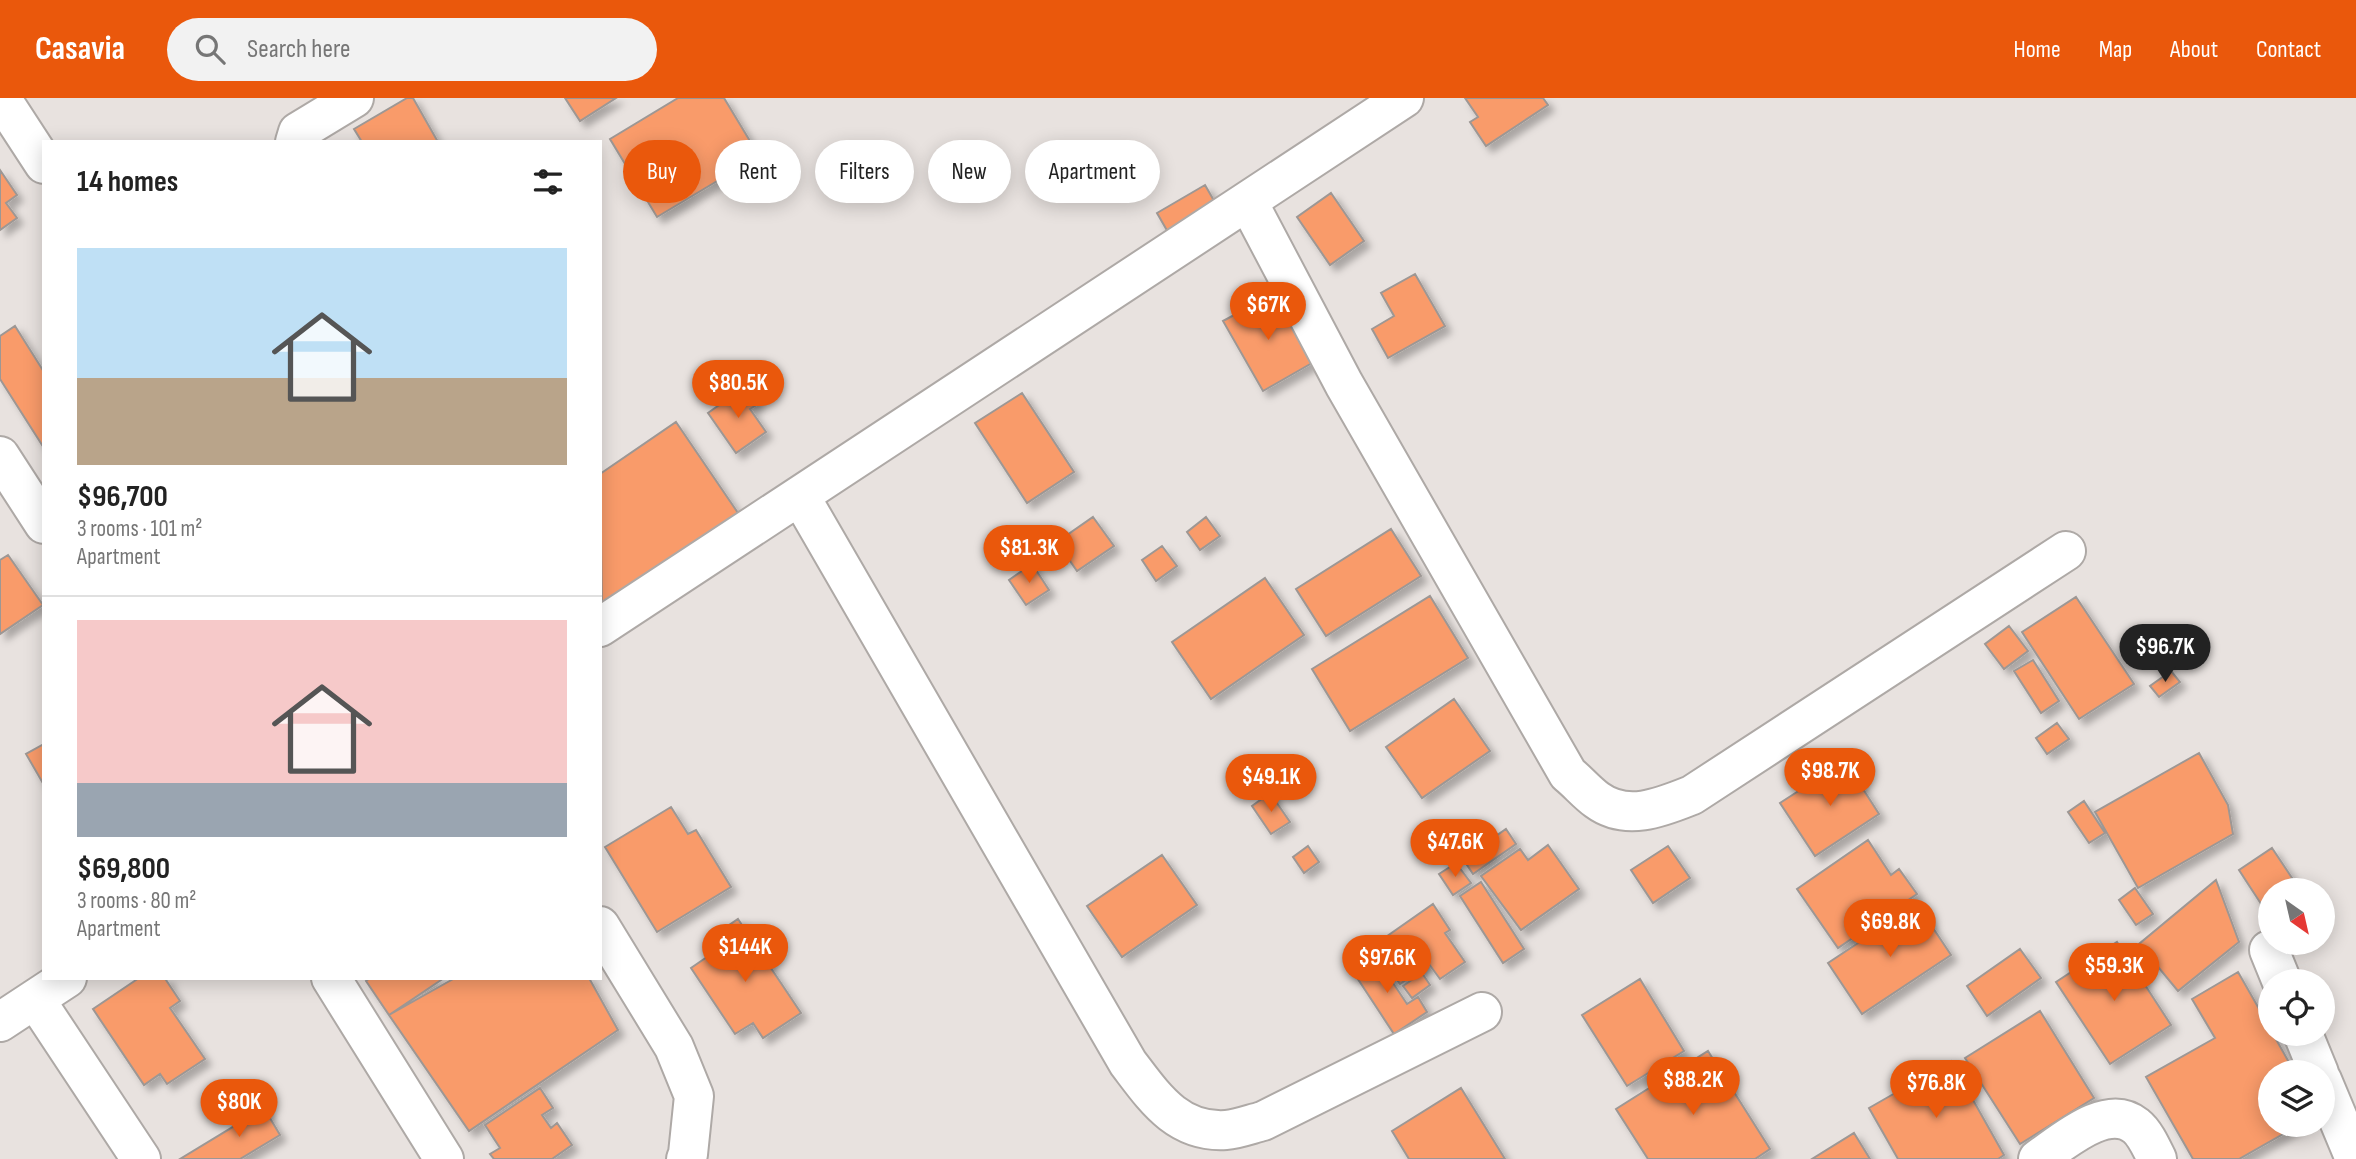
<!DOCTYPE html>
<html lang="en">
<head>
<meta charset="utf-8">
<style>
  :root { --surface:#fff; --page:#f2f2f2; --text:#222; --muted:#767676; --line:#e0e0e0; --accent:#ea580c }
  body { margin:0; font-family:"Sofia Sans Condensed",sans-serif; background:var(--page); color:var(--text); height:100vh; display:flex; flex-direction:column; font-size:26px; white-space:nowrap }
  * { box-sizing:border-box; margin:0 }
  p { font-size:23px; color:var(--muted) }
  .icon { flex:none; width:38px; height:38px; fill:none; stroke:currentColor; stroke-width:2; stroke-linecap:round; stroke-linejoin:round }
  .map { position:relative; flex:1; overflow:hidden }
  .details { position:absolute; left:42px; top:42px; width:560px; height:840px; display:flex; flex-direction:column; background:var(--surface); border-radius:0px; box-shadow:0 4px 18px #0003 }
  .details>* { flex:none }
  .hud { position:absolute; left:623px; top:42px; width:665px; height:63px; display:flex; gap:14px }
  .needle { width:46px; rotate:146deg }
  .buttons { position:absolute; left:2258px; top:780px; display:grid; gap:14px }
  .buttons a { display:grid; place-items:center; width:77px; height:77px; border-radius:50%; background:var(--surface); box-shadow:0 4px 18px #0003; font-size:35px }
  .price { position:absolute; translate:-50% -60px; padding:0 16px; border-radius:24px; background:var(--accent); color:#fff; font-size:23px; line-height:46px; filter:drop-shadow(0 2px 4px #0008) }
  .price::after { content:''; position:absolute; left:50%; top:42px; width:21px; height:16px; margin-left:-10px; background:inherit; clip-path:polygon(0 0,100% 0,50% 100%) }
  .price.selected { background:#222; color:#fff }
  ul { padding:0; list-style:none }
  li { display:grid; align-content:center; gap:14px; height:371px; padding:0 35px }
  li+li { border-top:2px solid var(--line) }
  li span { display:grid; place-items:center; height:217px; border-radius:0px; color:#555 }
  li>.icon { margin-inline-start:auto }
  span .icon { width:126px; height:126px; fill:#fffc; stroke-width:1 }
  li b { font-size:30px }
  h2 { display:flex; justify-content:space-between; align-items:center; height:84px; padding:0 35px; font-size:30px }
  .chip { padding:0 24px; border-radius:32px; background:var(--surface); box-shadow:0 4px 18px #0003; font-size:24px; line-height:63px }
  .chip.selected { background:var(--accent); color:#fff }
  header { display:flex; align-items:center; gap:42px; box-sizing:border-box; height:98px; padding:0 35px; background:var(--accent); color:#fff }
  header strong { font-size:33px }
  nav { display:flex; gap:38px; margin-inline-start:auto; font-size:24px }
  .search { width:490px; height:63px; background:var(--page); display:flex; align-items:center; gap:18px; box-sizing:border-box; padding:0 24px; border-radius:38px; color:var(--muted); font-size:26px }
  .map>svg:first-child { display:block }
  .building { fill:#f99b6a; stroke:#9d9794; stroke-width:2; filter:url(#shadow) }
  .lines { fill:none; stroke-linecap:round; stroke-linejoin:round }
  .minor-casing { stroke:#aea9a6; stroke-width:42 }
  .minor { stroke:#fff; stroke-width:38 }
</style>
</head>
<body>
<header>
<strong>Casavia</strong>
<div class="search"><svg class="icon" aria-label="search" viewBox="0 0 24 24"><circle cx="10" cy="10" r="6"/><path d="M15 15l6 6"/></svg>Search here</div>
<nav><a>Home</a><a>Map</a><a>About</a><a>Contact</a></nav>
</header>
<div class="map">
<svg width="2356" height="1061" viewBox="0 0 2356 1061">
  <defs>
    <filter id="shadow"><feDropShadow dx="6" dy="6" stdDeviation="3.5" flood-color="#0004"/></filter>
  </defs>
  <rect width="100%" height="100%" fill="#e8e2df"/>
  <path class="building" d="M 407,0 L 413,0 L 438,44 L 362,44 L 354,31 Z
    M 565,0 L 616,0 L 580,23 Z
    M 678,0 L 724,0 L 759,58 L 657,119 L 610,41 Z
    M 1465,0 L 1543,0 L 1548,7 L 1486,48 L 1470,24 L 1478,19 Z
    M 0,72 L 17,97 L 6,105 L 17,120 L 0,132 Z
    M 1205,87 L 1221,115 L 1173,143 L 1157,115 Z
    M 1331,95 L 1364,143 L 1330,167 L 1297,119 Z
    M 1415,176 L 1445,228 L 1388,260 L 1372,231 L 1394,218 L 1381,195 Z
    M 1273,196 L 1312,265 L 1263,293 L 1223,223 Z
    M 15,228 L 44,274 L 44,350 L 0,281 L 0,238 Z
    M 746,288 L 758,306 L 750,311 L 766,334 L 736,355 L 708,315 Z
    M 1022,295 L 1074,374 L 1027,405 L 975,325 Z
    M 676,324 L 738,415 L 602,509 L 600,376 Z
    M 1093,419 L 1114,448 L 1077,473 L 1057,444 Z
    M 1206,419 L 1220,438 L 1200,452 L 1187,434 Z
    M 1391,431 L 1421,478 L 1326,538 L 1296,491 Z
    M 1162,448 L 1177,468 L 1156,483 L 1142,462 Z
    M 8,457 L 43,507 L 0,536 L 0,462 Z
    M 1032,466 L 1049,492 L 1026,507 L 1009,482 Z
    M 1265,480 L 1304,537 L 1211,601 L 1172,544 Z
    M 1430,498 L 1468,560 L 1350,633 L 1312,571 Z
    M 2076,499 L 2134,586 L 2079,621 L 2022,534 Z
    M 2009,528 L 2028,553 L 2004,571 L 1985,546 Z
    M 2033,562 L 2059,603 L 2041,615 L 2014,573 Z
    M 2171,573 L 2180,584 L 2159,599 L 2150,588 Z
    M 1454,601 L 1490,653 L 1422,700 L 1386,649 Z
    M 2057,625 L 2069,641 L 2047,656 L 2036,640 Z
    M 44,646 L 44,687 L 26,656 Z
    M 2199,655 L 2228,707 L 2233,736 L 2138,790 L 2095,714 Z
    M 1845,663 L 1879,716 L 1815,758 L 1780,705 Z
    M 1270,695 L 1290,724 L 1271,736 L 1252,708 Z
    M 2084,703 L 2105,735 L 2089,745 L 2068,714 Z
    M 671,709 L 688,736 L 696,732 L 731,789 L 657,834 L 605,749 Z
    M 1506,731 L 1516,746 L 1473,776 L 1463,761 Z
    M 1868,742 L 1891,777 L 1899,771 L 1917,796 L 1838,850 L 1797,791 Z
    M 1548,747 L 1579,791 L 1521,832 L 1481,778 L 1520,751 L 1528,762 Z
    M 1308,748 L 1319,764 L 1304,775 L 1293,759 Z
    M 1668,748 L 1690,780 L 1653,805 L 1631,772 Z
    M 2272,750 L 2292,780 L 2281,793 L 2270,793 L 2270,807 L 2265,812 L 2239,772 Z
    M 1162,757 L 1197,807 L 1122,859 L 1087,808 Z
    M 1456,765 L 1471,785 L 1453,797 L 1439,776 Z
    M 2216,782 L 2239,844 L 2178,893 L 2139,846 Z
    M 1481,784 L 1524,851 L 1503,865 L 1460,798 Z
    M 2135,790 L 2153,816 L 2136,827 L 2119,802 Z
    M 1433,806 L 1450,832 L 1445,835 L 1465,864 L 1440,881 L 1429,866 L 1400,886 L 1373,848 Z
    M 1917,806 L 1951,857 L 1862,916 L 1828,865 Z
    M 738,821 L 801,915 L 763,940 L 753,925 L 735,936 L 691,870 L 720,850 L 713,838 Z
    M 2117,844 L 2171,927 L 2110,966 L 2056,884 Z
    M 2020,851 L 2041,880 L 1987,918 L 1967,888 Z
    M 1373,855 L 1407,906 L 1418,899 L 1427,914 L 1394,936 L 1350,869 Z
    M 2238,874 L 2270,930 L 2270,936 L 2273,936 L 2295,975 L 2270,975 L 2270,1027 L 2299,1027 L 2239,1061 L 2193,1061 L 2146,979 L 2215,940 L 2192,901 Z
    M 1422,875 L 1430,887 L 1412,900 L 1403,888 Z
    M 139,880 L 169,880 L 166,882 L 180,903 L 170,910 L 205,961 L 167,986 L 160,976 L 144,987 L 93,911 Z
    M 370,880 L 444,880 L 389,917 L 366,883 Z
    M 455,880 L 589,880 L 618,932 L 469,1033 L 389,917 Z
    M 1640,881 L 1684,953 L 1627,988 L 1582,917 Z
    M 2040,913 L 2094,1000 L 2020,1046 L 1965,960 Z
    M 1708,953 L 1770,1051 L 1755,1061 L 1648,1061 L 1616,1011 Z
    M 1951,963 L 2004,1057 L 1998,1061 L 1898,1061 L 1869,1010 Z
    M 540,990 L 553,1010 L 542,1017 L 551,1030 L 557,1025 L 572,1047 L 552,1061 L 494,1061 L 490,1056 L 500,1050 L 485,1027 Z
    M 1461,990 L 1505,1061 L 1409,1061 L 1392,1033 Z
    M 264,1010 L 280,1037 L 240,1061 L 180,1061 Z
    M 1854,1035 L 1870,1061 L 1812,1061 Z"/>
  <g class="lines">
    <defs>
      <path id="minor" d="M 1,0 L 44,66
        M 295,44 L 298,34 L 354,0
        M 1248,104 L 1344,286 L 1568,676 C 1578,684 1587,695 1597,702 C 1627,724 1662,709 1692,697 L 2066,453
        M 0,358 L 44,426
        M 800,398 L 1128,965 C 1154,999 1177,1035 1226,1032 C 1238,1031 1251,1026 1263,1023 L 1482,914
        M 600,529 L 1404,0
        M 600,828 L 674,949 L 694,998 L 688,1056 L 686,1061
        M 2269,852 L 2282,884
        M 331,880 L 444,1061
        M 35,901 L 141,1061
        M 0,924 L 67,880
        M 2303,936 L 2319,975
        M 2322,982 L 2355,1061
        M 2038,1061 C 2062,1045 2107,1004 2136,1028 C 2145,1035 2152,1051 2157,1061"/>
    </defs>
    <use href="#minor" class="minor-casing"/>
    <use href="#minor" class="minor"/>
  </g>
</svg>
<div class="buttons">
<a><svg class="needle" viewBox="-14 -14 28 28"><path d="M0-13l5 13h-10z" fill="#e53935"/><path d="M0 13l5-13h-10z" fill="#767676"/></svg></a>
<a><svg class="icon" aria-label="locate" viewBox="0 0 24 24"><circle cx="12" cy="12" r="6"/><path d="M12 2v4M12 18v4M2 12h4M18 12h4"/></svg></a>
<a><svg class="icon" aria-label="layers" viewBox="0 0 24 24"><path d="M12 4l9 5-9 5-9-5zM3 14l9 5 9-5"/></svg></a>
</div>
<b class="price" style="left:1268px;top:244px">$67K</b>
<b class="price" style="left:738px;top:322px">$80.5K</b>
<b class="price" style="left:1029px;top:487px">$81.3K</b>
<b class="price selected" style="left:2165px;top:586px">$96.7K</b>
<b class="price" style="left:1830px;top:710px">$98.7K</b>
<b class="price" style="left:1271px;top:716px">$49.1K</b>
<b class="price" style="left:1455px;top:781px">$47.6K</b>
<b class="price" style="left:1890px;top:861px">$69.8K</b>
<b class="price" style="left:745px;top:886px">$144K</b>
<b class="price" style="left:1387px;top:897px">$97.6K</b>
<b class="price" style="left:2114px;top:905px">$59.3K</b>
<b class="price" style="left:1693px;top:1019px">$88.2K</b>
<b class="price" style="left:1936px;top:1022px">$76.8K</b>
<b class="price" style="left:239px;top:1041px">$80K</b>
<div class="hud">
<a class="chip selected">Buy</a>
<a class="chip">Rent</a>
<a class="chip">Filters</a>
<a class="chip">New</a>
<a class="chip">Apartment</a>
</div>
<section class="details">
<h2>14 homes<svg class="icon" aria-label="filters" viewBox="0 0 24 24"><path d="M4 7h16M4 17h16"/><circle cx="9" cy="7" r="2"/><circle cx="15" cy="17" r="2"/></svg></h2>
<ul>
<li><span style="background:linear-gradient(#bfe0f5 60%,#b9a48a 0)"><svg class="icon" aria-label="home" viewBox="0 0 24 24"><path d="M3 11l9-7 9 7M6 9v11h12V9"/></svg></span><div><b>$96,700</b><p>3 rooms · 101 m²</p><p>Apartment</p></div></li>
<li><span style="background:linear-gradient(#f6c9c9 75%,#9aa5b1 0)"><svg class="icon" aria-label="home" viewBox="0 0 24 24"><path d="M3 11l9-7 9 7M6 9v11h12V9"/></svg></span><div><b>$69,800</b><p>3 rooms · 80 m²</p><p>Apartment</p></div></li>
</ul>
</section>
</div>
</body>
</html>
